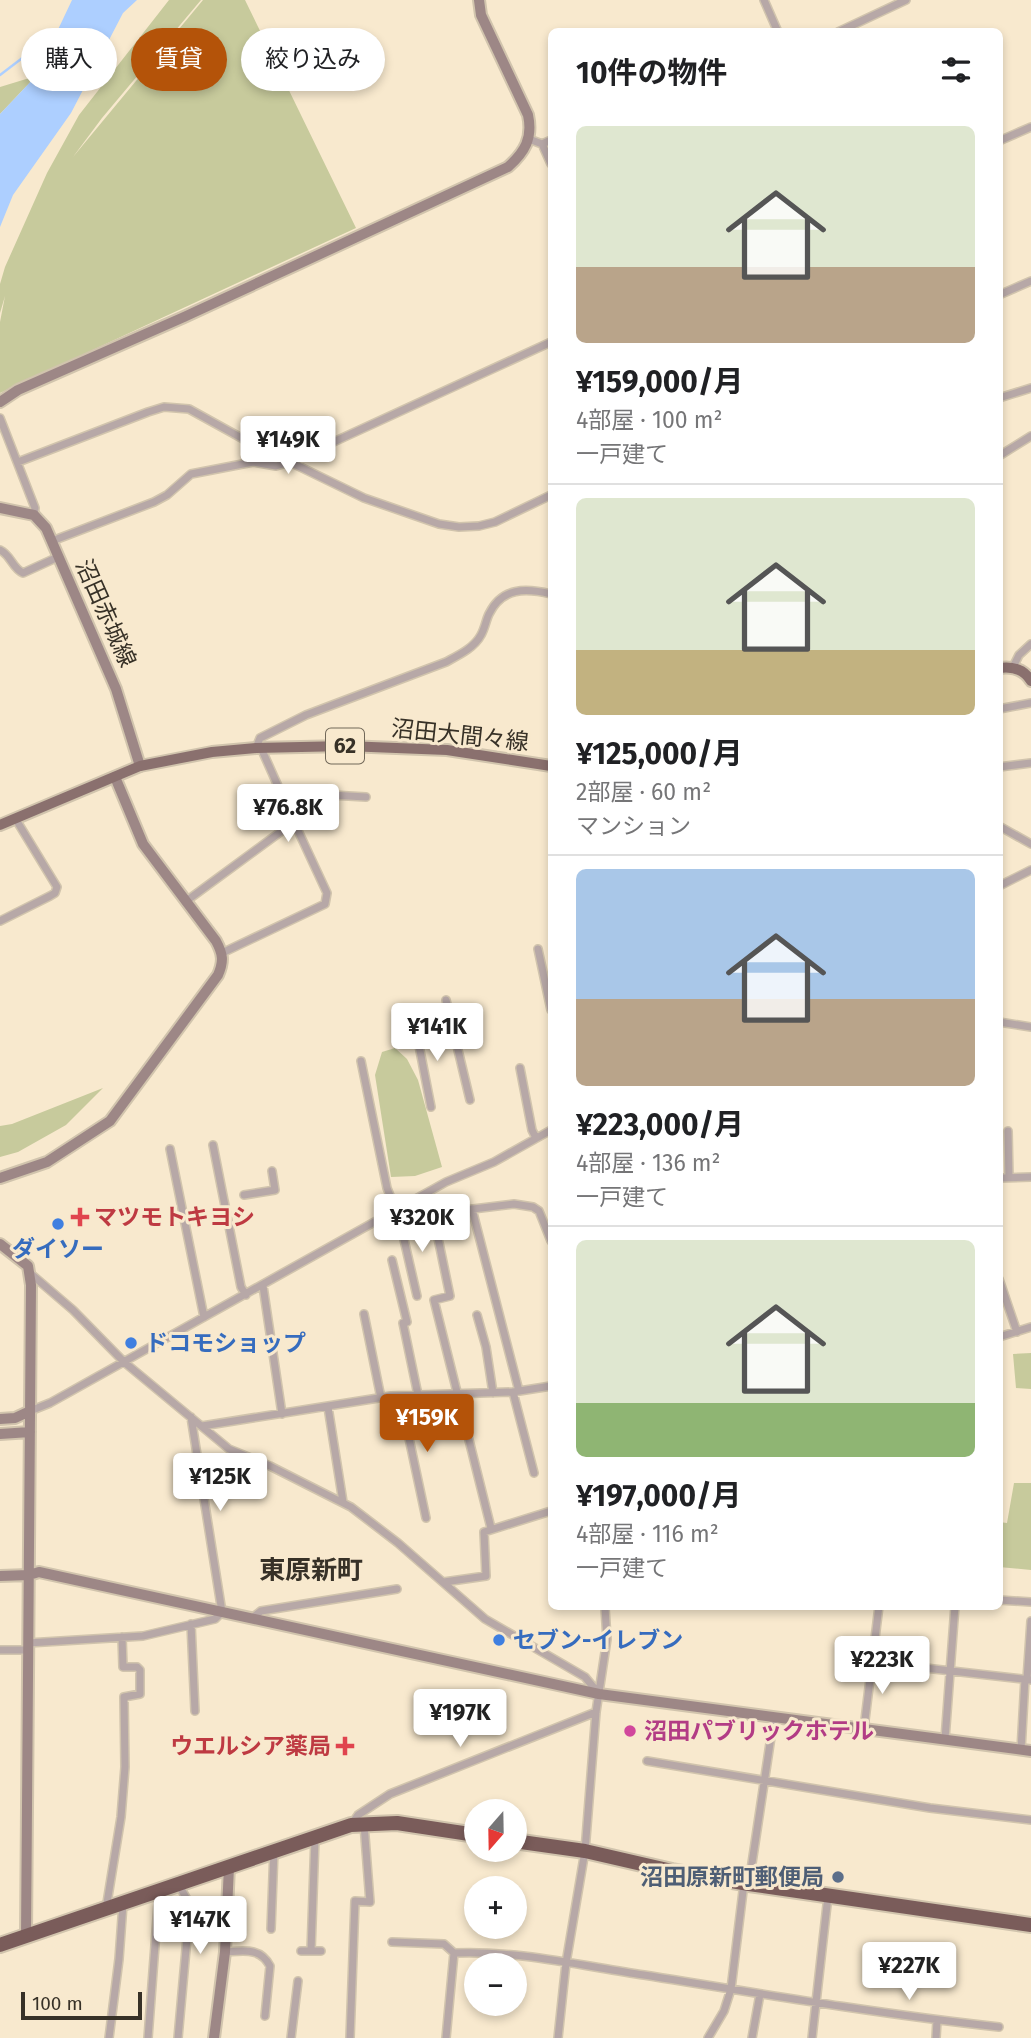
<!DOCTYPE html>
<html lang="ja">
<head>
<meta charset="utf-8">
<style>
  :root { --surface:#fff; --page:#f6f6f6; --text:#202124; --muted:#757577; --line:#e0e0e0; --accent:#b45309 }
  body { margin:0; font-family:"Fira Sans","Noto Sans JP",sans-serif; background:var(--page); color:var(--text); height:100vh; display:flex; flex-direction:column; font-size:26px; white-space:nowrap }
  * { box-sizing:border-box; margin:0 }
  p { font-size:23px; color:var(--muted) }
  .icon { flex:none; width:38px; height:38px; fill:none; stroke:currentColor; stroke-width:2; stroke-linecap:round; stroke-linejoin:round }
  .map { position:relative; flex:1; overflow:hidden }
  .drawer { position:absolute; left:548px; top:28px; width:455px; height:1582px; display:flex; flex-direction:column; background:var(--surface); border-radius:10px; box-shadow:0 4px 10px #0003 }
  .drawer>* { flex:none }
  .banner { position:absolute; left:21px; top:28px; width:422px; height:63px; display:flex; gap:14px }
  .needle { width:46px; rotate:200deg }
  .buttons { position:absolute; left:464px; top:1799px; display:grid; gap:14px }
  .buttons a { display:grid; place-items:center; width:63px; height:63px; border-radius:50%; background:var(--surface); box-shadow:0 4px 10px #0003; font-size:35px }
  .scale { position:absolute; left:21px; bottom:18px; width:121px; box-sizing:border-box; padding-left:7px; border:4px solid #373127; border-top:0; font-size:19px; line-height:24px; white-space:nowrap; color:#373127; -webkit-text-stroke:5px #f8e9ce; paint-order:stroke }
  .price { position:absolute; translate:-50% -60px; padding:0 16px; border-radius:7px; background:#fff; color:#222; font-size:23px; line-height:46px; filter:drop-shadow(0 2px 4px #0008) }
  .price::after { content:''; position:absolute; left:50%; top:42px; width:21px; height:16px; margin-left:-10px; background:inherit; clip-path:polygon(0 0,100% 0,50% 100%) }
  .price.selected { background:var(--accent); color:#fff }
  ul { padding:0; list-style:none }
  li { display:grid; align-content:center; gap:14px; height:371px; padding:0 28px }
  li+li { border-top:2px solid var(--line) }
  li span { display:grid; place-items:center; height:217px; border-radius:10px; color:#555 }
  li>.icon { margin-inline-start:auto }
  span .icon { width:126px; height:126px; fill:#fffc; stroke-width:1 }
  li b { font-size:30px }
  h2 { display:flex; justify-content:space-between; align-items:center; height:84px; padding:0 28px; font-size:30px }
  .pill { padding:0 24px; border-radius:32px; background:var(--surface); box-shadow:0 4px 10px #0003; font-size:24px; line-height:63px }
  .pill.selected { background:var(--accent); color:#fff }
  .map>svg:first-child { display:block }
  .green { fill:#c7ca9c }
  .water { fill:#adcfff }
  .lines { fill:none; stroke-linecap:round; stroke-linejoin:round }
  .stream { stroke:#adcfff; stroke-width:2.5 }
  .street-casing { stroke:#d1c4ad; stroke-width:10 }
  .secondary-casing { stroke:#d1c4ad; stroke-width:14 }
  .primary-casing { stroke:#d1c4ad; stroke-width:14 }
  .highway-casing { stroke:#d1c4ad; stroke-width:18 }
  .street { stroke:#b7a8a7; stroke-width:7 }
  .secondary { stroke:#9d8786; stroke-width:10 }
  .primary { stroke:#8a706e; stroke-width:10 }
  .highway { stroke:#7a5c5a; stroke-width:14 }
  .health-dot { fill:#e0444e; stroke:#f8e9ce; stroke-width:2.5 }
  .shop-dot { fill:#3f7fe0; stroke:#f8e9ce; stroke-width:2.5 }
  .hotel-dot { fill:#d1479c; stroke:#f8e9ce; stroke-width:2.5 }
  .service-dot { fill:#5c6f8a; stroke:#f8e9ce; stroke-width:2.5 }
  .labels { text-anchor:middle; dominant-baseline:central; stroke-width:6; stroke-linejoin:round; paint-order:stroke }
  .shield { fill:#f8e9ce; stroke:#716859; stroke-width:2 }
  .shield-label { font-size:21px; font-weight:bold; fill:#373127 }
  .street-label { font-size:23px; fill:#373127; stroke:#f8e9ce }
  .health-label { font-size:23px; font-weight:bold; fill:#be3a42; stroke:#f8e9ce; text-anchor:start }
  .shop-label { font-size:23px; font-weight:bold; fill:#366cbe; stroke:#f8e9ce; text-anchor:start }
  .hotel-label { font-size:23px; font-weight:bold; fill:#b23c85; stroke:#f8e9ce; text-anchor:start }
  .service-label { font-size:23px; font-weight:bold; fill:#4e5e75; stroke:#f8e9ce; text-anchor:end }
  .quarter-label { font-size:26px; font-weight:bold; fill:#373127; stroke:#f8e9ce }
</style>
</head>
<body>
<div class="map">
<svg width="1031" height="2038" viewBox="0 0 1031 2038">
  <rect width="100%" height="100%" fill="#f8e9ce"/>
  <path class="green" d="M 169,0 L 201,0 L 102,118 L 73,157 L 203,0 L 245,0 L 356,228 L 0,393 L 0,322 L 5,296 L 0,313 L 0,284 L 5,267 L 47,173 L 79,115 Z
    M 36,76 L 0,114 L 0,87 Z
    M 395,1048 L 407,1059 L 418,1080 L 442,1167 L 415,1176 L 391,1177 L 375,1075 L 382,1052 Z
    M 103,1088 L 66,1125 L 18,1152 L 0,1157 L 0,1126 L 12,1124 Z
    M 1031,1353 L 1031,1389 L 1016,1388 L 1013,1354 Z
    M 1014,1483 L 1031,1483 L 1031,1570 L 999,1567 L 999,1522 L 1007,1523 Z"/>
  <path class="water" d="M 72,0 L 137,0 L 123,13 L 71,113 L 13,195 L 0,227 L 0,114 L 36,76 Z"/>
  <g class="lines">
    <path class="stream" d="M 0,75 L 59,30"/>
    <defs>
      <path id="street" d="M 764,0 L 778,32
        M 838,32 L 906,0
        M 529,139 L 542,144 L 551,140
        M 999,141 L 1031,127
        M 542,144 L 551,164
        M 999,295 L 1031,281
        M 999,398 L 1031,388
        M 0,418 L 35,508 L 34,515
        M 999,456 L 1031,436
        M 18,462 L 148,412 L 164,407 L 189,409 L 276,457 L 290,462 L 364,498 L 439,524 L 459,527 L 479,526 L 495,522 L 551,495
        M 52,541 L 154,502 L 167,495 L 191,474 L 253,462 L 276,466 L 290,462 L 551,342
        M 0,550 C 11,555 12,568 23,573 L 58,557
        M 1013,667 L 1019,655 L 1031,644
        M 999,709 L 1031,703
        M 256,748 L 260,738 L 306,715 L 446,662 C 459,655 474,648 481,635 C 485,628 486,620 489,614 C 502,587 526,588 551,594
        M 999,767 L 1031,763
        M 290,814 L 324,804 L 331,795 L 366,797
        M 999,826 L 1031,844
        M 999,886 L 1031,870
        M 185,902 L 294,822 L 261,748
        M 0,921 L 50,896 L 55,893 L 57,887 L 15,818
        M 538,949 L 551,1010
        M 222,953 L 325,904 L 327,893 L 294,822
        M 446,1000 L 470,1100
        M 999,1022 L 1031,1027
        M 415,1025 L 431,1107
        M 361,1061 L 387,1188 L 399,1218 L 514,1204 L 533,1207 L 539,1211 L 551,1241
        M 520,1068 L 532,1130 L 536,1138
        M 1008,1131 L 1009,1177
        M 213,1145 L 241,1287 L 246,1295
        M 170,1149 L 204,1317
        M 999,1178 L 1031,1177
        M 244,1195 L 275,1190 L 272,1171
        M 472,1209 L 519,1391
        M 433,1214 L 450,1296 L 434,1300 L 491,1528
        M 399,1218 L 417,1296
        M 392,1260 L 407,1322 L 403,1323 L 418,1395
        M 31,1274 L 73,1310 L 124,1362 L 229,1449 L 270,1466 L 351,1507 L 398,1543 L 485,1619 L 585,1677 L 599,1694
        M 999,1279 L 1017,1332
        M 263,1286 L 282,1414
        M 364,1314 L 381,1398
        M 477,1315 L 486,1347 L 493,1393
        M 999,1337 L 1031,1327
        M 513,1392 L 534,1473
        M 400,1396 L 426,1518
        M 328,1407 L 343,1502
        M 30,1411 L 50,1403 L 446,1182 L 494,1162 L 551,1130
        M 202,1426 L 391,1396 L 513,1392 L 551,1386
        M 444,1582 L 486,1576 L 484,1532 L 551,1511
        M 999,1600 L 1031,1602
        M 251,1619 L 261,1611 L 397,1589
        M 191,1624 L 195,1711
        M 28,1643 L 143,1636 L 215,1619 L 222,1612 L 191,1417
        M 0,1650 L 27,1650
        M 872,1662 L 1031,1680
        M 1027,1679 L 1031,1621
        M 864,1728 L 879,1606
        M 945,1739 L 955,1606
        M 1021,1750 L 1025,1679
        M 647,1761 L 930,1808 L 1031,1820
        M 351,1825 L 358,1815 L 390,1794 L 596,1712
        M 749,1883 L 774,1717
        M 106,1909 L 121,1817 L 125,1767 L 124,1697 L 140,1694 L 140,1670 L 137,1667 L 123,1667 L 122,1637
        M 271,1929 L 274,1850
        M 392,1942 L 444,1944 L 454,1953 C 515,1950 583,1966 644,1975 C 762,1994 880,2014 999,2027
        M 301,1951 L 321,1951
        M 311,1951 L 315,1838
        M 225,1952 C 244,1951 260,1947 270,1966 L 265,2016
        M 109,2038 L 119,1959 L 123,1904
        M 148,2038 L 159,1892
        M 178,2038 L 190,1905 L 179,1885
        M 291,2038 L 298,1981
        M 350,2038 L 355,1901 L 370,1902 L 364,1824
        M 446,2038 L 454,1953
        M 558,2038 L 566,1963 L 585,1851 L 596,1712 L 607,1639 L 605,1608 L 606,1606
        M 708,2038 L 724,2011 L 731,1989 L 744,1883
        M 752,2038 L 760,1994
        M 812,2038 L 828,1896
        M 936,2038 L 937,2020"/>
      <path id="secondary" d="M 0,402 L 18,390 L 184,317 L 508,167 C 525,152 533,138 528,115 L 481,15 L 479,0
        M 0,508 L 34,515 L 46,528 L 116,689 L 140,766
        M 0,1178 L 47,1162 L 110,1121 L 218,975 C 224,961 223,954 216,941 L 143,844 L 115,777
        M 0,1244 L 28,1266 L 31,1285 L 26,1937
        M 0,1419 L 15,1418 L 30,1411
        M 0,1434 L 30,1432
        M 0,1576 L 29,1575 L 39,1572 L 599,1694 L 1031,1751
        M 214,2038 L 225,1952 L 229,1867"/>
      <path id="primary" d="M 999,668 C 1013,666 1024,669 1031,681
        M 0,825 L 140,766 L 212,752 L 256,748 L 346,746 L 447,750 L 551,766"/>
      <path id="highway" d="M 514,1841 L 585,1851 L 672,1871 L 749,1884 L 1031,1925
        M 0,1945 L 351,1825 L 397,1823 L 476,1835"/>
    </defs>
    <use href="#street" class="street-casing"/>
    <use href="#secondary" class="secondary-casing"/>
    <use href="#primary" class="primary-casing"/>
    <use href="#highway" class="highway-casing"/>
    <use href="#street" class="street"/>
    <use href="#secondary" class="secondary"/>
    <use href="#primary" class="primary"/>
    <use href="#highway" class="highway"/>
  </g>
  <g class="health-dot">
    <path d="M76.5 1206.5h7v7h7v7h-7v7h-7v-7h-7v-7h7z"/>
    <path d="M341.5 1735.5h7v7h7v7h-7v7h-7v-7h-7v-7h7z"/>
  </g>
  <g class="shop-dot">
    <circle cx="58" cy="1224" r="7"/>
    <circle cx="131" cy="1343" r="7"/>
    <circle cx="499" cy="1640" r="7"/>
  </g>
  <circle class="hotel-dot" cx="630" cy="1731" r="7"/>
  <circle class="service-dot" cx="838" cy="1877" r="7"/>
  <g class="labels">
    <rect class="shield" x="326" y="728.5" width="38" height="35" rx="5"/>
    <g class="shield-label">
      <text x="345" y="746">62</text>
    </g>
    <g class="street-label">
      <text transform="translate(106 613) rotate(66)">沼田赤城線</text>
      <text transform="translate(460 735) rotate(6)">沼田大間々線</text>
    </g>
    <g class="health-label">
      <text x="94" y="1217">マツモトキヨシ</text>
      <text x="331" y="1746" text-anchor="end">ウエルシア薬局</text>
    </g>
    <g class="shop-label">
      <text x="58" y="1249" text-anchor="middle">ダイソー</text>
      <text x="145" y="1343">ドコモショップ</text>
      <text x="513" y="1640">セブン-イレブン</text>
    </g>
    <g class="hotel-label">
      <text x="644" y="1731">沼田パブリックホテル</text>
    </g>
    <g class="service-label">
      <text x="824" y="1877">沼田原新町郵便局</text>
    </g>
    <g class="quarter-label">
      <text x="311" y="1570">東原新町</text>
    </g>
  </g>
</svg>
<div class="buttons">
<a><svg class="needle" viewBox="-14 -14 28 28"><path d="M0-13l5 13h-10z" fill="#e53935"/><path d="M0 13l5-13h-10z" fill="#757577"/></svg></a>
<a>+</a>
<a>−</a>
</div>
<div class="scale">100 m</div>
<b class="price" style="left:288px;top:476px">¥149K</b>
<b class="price" style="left:288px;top:844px">¥76.8K</b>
<b class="price" style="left:437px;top:1063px">¥141K</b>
<b class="price" style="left:422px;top:1254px">¥320K</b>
<b class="price selected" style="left:427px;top:1454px">¥159K</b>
<b class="price" style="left:220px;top:1513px">¥125K</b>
<b class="price" style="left:882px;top:1696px">¥223K</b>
<b class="price" style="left:460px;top:1749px">¥197K</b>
<b class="price" style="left:200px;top:1956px">¥147K</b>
<b class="price" style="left:909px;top:2002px">¥227K</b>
<div class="banner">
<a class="pill">購入</a>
<a class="pill selected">賃貸</a>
<a class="pill">絞り込み</a>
</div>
<section class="drawer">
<h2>10件の物件<svg class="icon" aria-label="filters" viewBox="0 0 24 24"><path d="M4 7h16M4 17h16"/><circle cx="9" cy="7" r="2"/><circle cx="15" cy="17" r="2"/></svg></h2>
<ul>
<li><span style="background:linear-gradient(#dfe7d0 65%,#b9a48a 0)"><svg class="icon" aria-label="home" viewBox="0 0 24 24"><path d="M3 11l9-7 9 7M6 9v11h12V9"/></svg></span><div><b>¥159,000/月</b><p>4部屋 · 100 m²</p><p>一戸建て</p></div></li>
<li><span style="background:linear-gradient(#dfe7d0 70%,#c2b280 0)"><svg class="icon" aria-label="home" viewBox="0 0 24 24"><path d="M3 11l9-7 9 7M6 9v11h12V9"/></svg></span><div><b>¥125,000/月</b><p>2部屋 · 60 m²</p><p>マンション</p></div></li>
<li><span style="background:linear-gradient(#a9c7e8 60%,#b9a48a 0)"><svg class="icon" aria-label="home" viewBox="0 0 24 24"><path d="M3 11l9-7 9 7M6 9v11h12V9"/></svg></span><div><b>¥223,000/月</b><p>4部屋 · 136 m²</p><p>一戸建て</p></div></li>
<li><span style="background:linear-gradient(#dfe7d0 75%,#8fb573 0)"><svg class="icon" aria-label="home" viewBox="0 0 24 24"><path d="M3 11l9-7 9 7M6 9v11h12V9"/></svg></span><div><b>¥197,000/月</b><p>4部屋 · 116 m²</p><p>一戸建て</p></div></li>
</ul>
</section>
</div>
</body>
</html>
